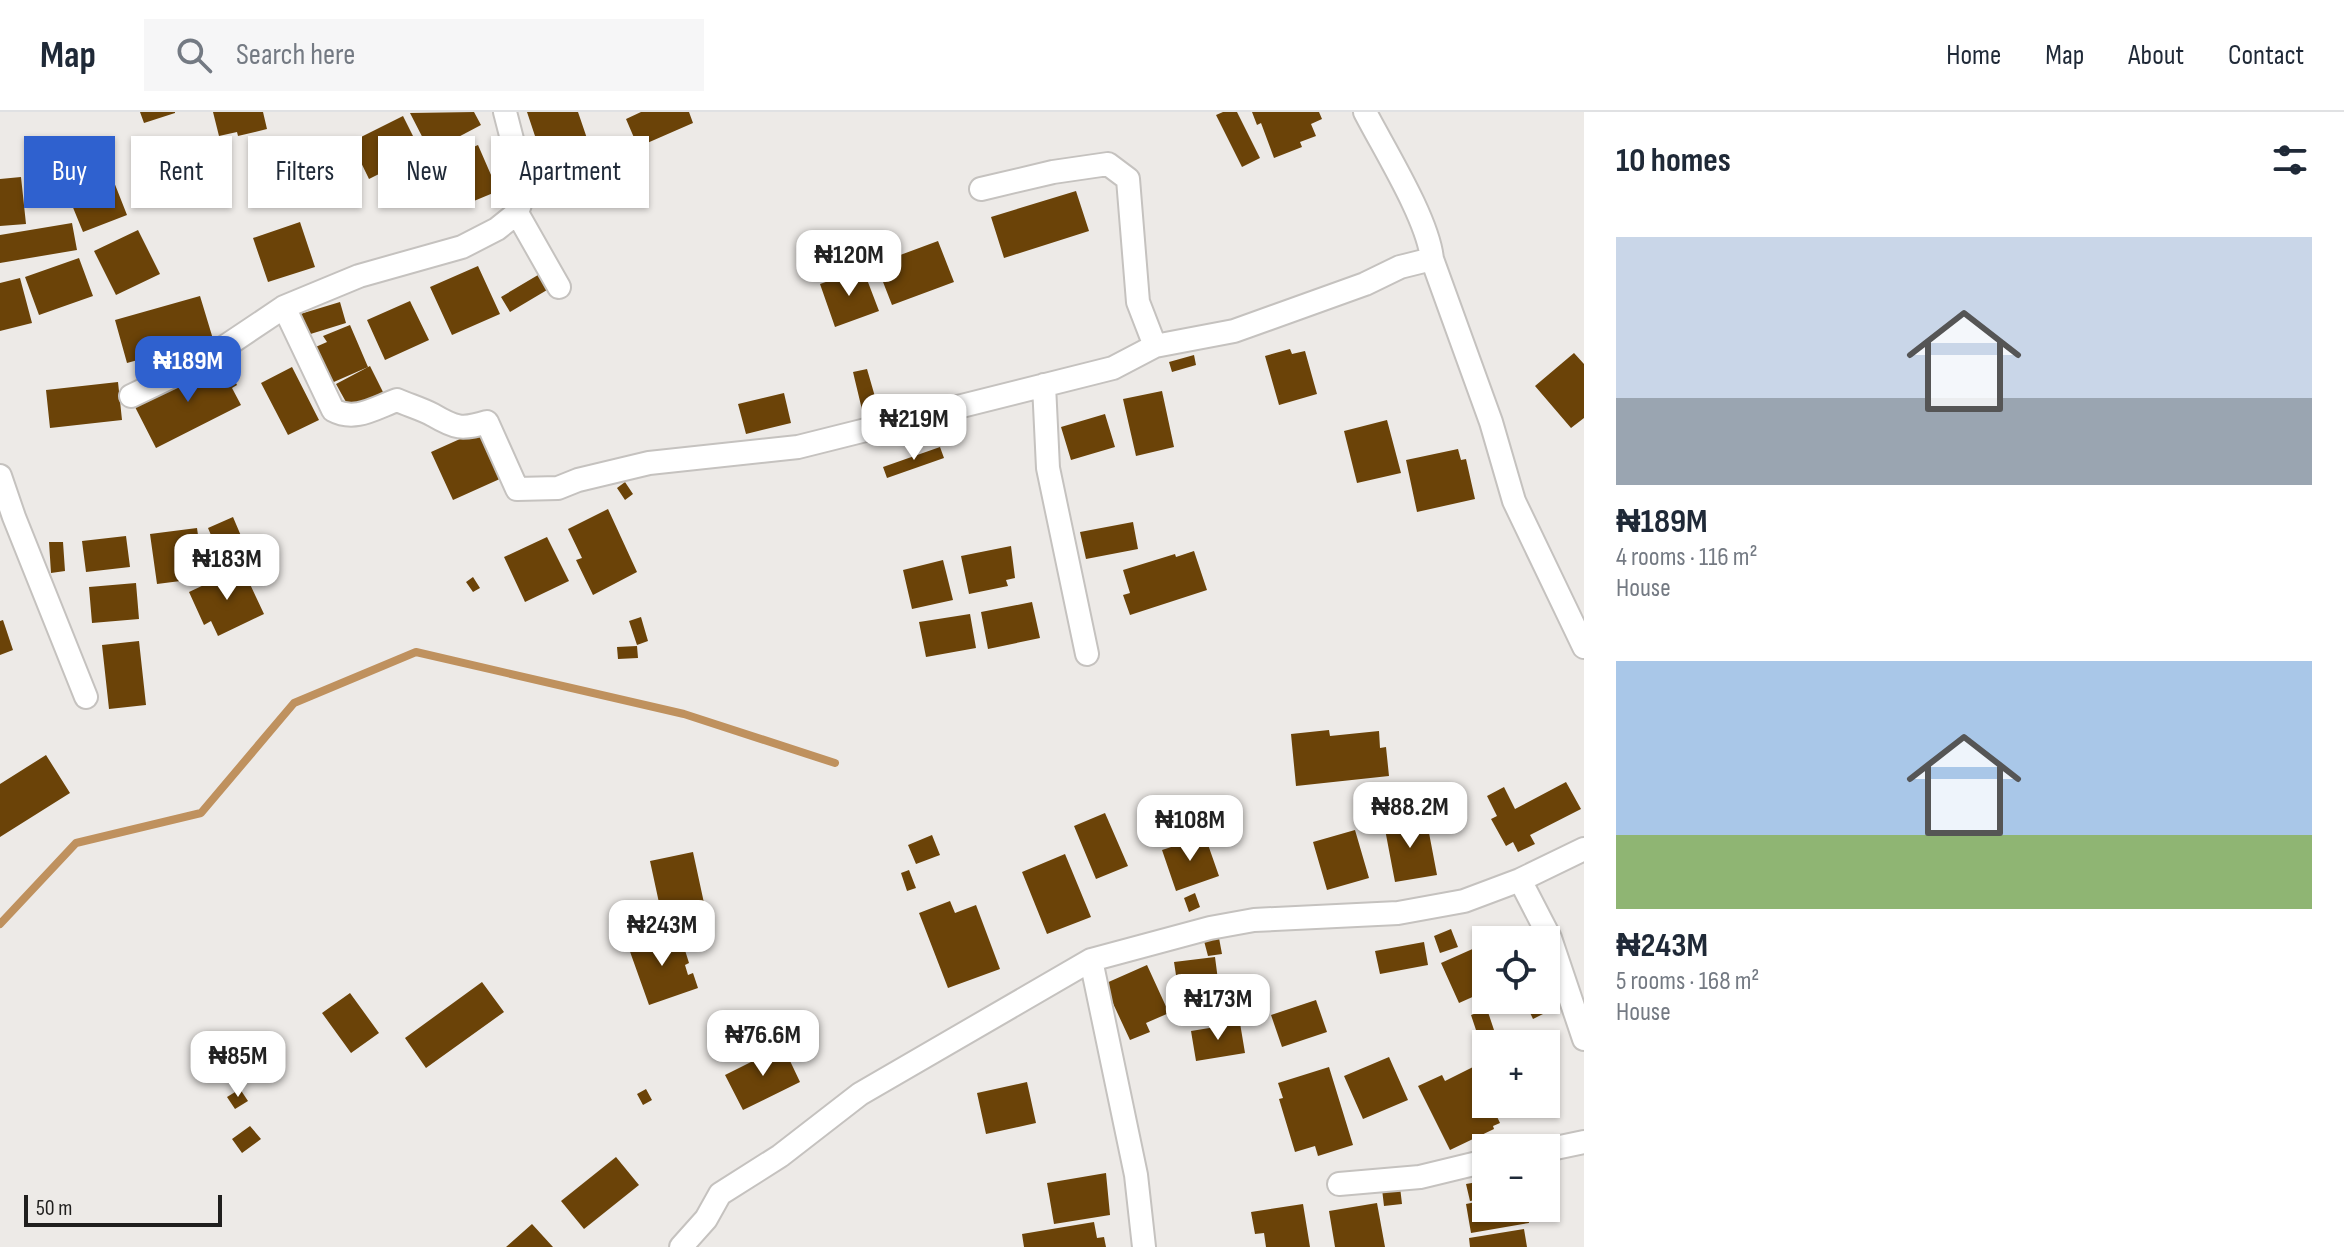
<!DOCTYPE html>
<html lang="en">
<head>
<meta charset="utf-8">
<style>
  :root { --surface:#fff; --page:#f6f6f7; --text:#1f2937; --muted:#747a83; --line:#e0e1e3; --accent:#2f61cf }
  body { margin:0; font-family:"Sofia Sans Condensed",sans-serif; background:var(--page); color:var(--text); height:100vh; display:flex; flex-direction:column; font-size:30px; white-space:nowrap }
  * { box-sizing:border-box; margin:0 }
  p { font-size:26px; color:var(--muted) }
  .icon { flex:none; width:44px; height:44px; fill:none; stroke:currentColor; stroke-width:2; stroke-linecap:round; stroke-linejoin:round }
  .map { position:relative; flex:1; overflow:hidden }
  .drawer { display:flex; flex-direction:column; background:var(--surface); width:760px }
  .drawer>* { flex:none }
  .top-card { position:absolute; left:24px; top:24px; width:760px; height:72px; display:flex; gap:16px }
  .buttons { position:absolute; left:1472px; top:814px; display:grid; gap:16px }
  .buttons a { display:grid; place-items:center; width:88px; height:88px; border-radius:0px; background:var(--surface); box-shadow:0 2px 6px #0004; font-size:40px }
  .scale { position:absolute; left:24px; bottom:20px; width:198px; box-sizing:border-box; padding-left:8px; border:4px solid #201f1e; border-top:0; font-size:22px; line-height:28px; white-space:nowrap; color:#201f1e; -webkit-text-stroke:6px #edeae7; paint-order:stroke }
  .price { position:absolute; translate:-50% -68px; padding:0 18px; border-radius:16px; background:#fff; color:#222; font-size:26px; line-height:52px; filter:drop-shadow(0 2px 4px #0008) }
  .price::after { content:''; position:absolute; left:50%; top:48px; width:24px; height:18px; margin-left:-12px; background:inherit; clip-path:polygon(0 0,100% 0,50% 100%) }
  .price.on { background:var(--accent); color:#fff }
  ul { padding:0; list-style:none }
  li { display:grid; align-content:center; gap:16px; height:424px; padding:0 32px }
  li span { display:grid; place-items:center; height:248px; border-radius:0px; color:#555 }
  li>.icon { margin-inline-start:auto }
  span .icon { width:144px; height:144px; fill:#fffc; stroke-width:1 }
  li b { font-size:34px }
  h2 { display:flex; justify-content:space-between; align-items:center; height:96px; padding:0 32px; font-size:34px }
  .pill { padding:0 28px; border-radius:0px; background:var(--surface); box-shadow:0 2px 6px #0004; font-size:28px; line-height:72px }
  .pill.on { background:var(--accent); color:#fff }
  header { display:flex; align-items:center; gap:48px; box-sizing:border-box; height:112px; padding:0 40px; background:var(--surface); border-bottom:2px solid var(--line) }
  header strong { font-size:38px }
  nav { display:flex; gap:44px; margin-inline-start:auto; font-size:28px }
  .search { width:560px; height:72px; background:var(--page); display:flex; align-items:center; gap:20px; box-sizing:border-box; padding:0 28px; border-radius:0px; color:var(--muted); font-size:30px }
  main { display:flex; flex:1; min-height:0 }
  .map>svg:first-child { display:block }
  .lines { fill:none; stroke-linecap:round; stroke-linejoin:round }
  .stream { stroke:#bf915e; stroke-width:8 }
  .building { fill:#6b4308 }
  .street-casing { stroke:#c5c2bf; stroke-width:26 }
  .street { stroke:#fff; stroke-width:22 }
</style>
</head>
<body>
<header>
<strong>Map</strong>
<div class="search"><svg class="icon" aria-label="search" viewBox="0 0 24 24"><circle cx="10" cy="10" r="6"/><path d="M15 15l6 6"/></svg>Search here</div>
<nav><a>Home</a><a>Map</a><a>About</a><a>Contact</a></nav>
</header>
<main>
<div class="map">
<svg width="1584" height="1135" viewBox="0 0 1584 1135">
  <rect width="100%" height="100%" fill="#edeae7"/>
  <g class="lines">
    <path class="stream" d="M 0,812 L 76,731 L 201,701 L 294,591 L 416,540 L 684,602 L 835,651"/>
  </g>
  <path class="building" d="M 140,0 L 175,0 L 175,1 L 144,11 Z
    M 213,0 L 263,0 L 267,17 L 238,24 L 237,20 L 219,24 Z
    M 474,0 L 481,13 L 430,40 L 410,1 Z
    M 527,0 L 578,0 L 593,44 L 547,60 Z
    M 641,0 L 689,0 L 693,11 L 638,35 L 626,7 Z
    M 1223,0 L 1237,0 L 1260,46 L 1242,55 L 1216,3 Z
    M 1252,0 L 1319,0 L 1322,7 L 1311,12 L 1316,24 L 1300,30 L 1302,35 L 1274,46 L 1261,11 L 1257,13 Z
    M 403,4 L 425,48 L 411,55 L 416,64 L 397,73 L 389,57 L 369,67 L 351,30 Z
    M 478,33 L 498,79 L 457,96 L 438,50 Z
    M 321,36 L 336,63 L 320,72 L 305,45 Z
    M 101,37 L 127,103 L 83,120 L 56,54 Z
    M 21,65 L 26,112 L 0,114 L 0,67 Z
    M 1076,79 L 1089,119 L 1004,146 L 991,105 Z
    M 300,110 L 315,155 L 268,170 L 253,126 Z
    M 72,111 L 77,138 L 0,151 L 0,123 Z
    M 138,118 L 160,162 L 116,183 L 94,139 Z
    M 938,129 L 954,170 L 892,193 L 876,152 Z
    M 79,146 L 93,184 L 39,203 L 25,165 Z
    M 478,154 L 500,202 L 452,223 L 430,175 Z
    M 863,157 L 879,199 L 835,215 L 820,172 Z
    M 538,163 L 547,178 L 510,200 L 501,185 Z
    M 20,166 L 32,211 L 0,219 L 0,171 Z
    M 200,184 L 213,227 L 127,251 L 115,208 Z
    M 410,189 L 429,228 L 385,248 L 367,208 Z
    M 340,190 L 346,211 L 304,224 L 297,203 Z
    M 350,213 L 368,255 L 327,273 L 311,237 L 327,230 L 323,224 Z
    M 1290,237 L 1292,242 L 1305,239 L 1317,282 L 1279,293 L 1265,244 Z
    M 1574,241 L 1584,252 L 1584,306 L 1571,316 L 1535,274 Z
    M 1194,243 L 1196,253 L 1172,260 L 1169,250 Z
    M 219,250 L 223,258 L 228,256 L 237,273 L 232,276 L 241,293 L 156,336 L 134,293 Z
    M 370,254 L 384,282 L 351,299 L 336,272 Z
    M 292,255 L 319,308 L 288,323 L 261,271 Z
    M 867,257 L 880,302 L 864,306 L 853,260 Z
    M 118,270 L 122,308 L 50,316 L 46,278 Z
    M 1162,279 L 1174,335 L 1136,344 L 1123,287 Z
    M 784,281 L 791,311 L 746,322 L 738,292 Z
    M 1105,302 L 1115,335 L 1071,348 L 1061,315 Z
    M 1387,308 L 1401,361 L 1357,371 L 1344,319 Z
    M 480,318 L 502,366 L 453,388 L 431,340 Z
    M 940,335 L 944,346 L 887,366 L 883,355 Z
    M 1458,337 L 1461,348 L 1466,347 L 1475,387 L 1417,400 L 1406,348 Z
    M 625,370 L 633,382 L 625,388 L 617,376 Z
    M 608,397 L 637,460 L 593,483 L 576,448 L 582,446 L 568,417 Z
    M 233,405 L 247,438 L 222,449 L 208,416 Z
    M 1133,410 L 1138,437 L 1086,447 L 1080,420 Z
    M 197,416 L 204,466 L 157,472 L 150,422 Z
    M 126,424 L 130,455 L 86,460 L 82,429 Z
    M 547,425 L 569,469 L 525,490 L 504,445 Z
    M 49,430 L 63,430 L 65,459 L 51,461 Z
    M 1011,434 L 1015,466 L 1006,468 L 1008,474 L 969,482 L 961,444 Z
    M 1194,439 L 1207,478 L 1130,503 L 1123,483 L 1130,481 L 1123,458 L 1175,442 L 1176,445 Z
    M 943,448 L 953,488 L 912,497 L 903,458 Z
    M 242,455 L 264,502 L 218,524 L 211,509 L 204,513 L 189,480 Z
    M 473,465 L 480,476 L 473,480 L 466,470 Z
    M 136,471 L 139,507 L 92,511 L 89,475 Z
    M 1032,490 L 1040,526 L 988,537 L 981,500 Z
    M 970,502 L 976,536 L 926,545 L 919,510 Z
    M 641,505 L 648,529 L 637,533 L 629,509 Z
    M 3,508 L 13,538 L 0,543 L 0,509 Z
    M 139,529 L 146,593 L 109,597 L 102,533 Z
    M 637,534 L 638,546 L 618,547 L 617,535 Z
    M 1329,618 L 1330,624 L 1379,619 L 1380,636 L 1386,635 L 1389,664 L 1296,674 L 1291,622 Z
    M 46,643 L 70,681 L 0,725 L 0,672 Z
    M 1566,670 L 1581,697 L 1530,723 L 1535,732 L 1518,740 L 1513,730 L 1506,734 L 1491,707 L 1497,704 L 1487,684 L 1504,675 L 1515,697 Z
    M 1105,701 L 1128,754 L 1096,767 L 1074,714 Z
    M 1426,705 L 1437,763 L 1395,770 L 1384,712 Z
    M 1355,718 L 1369,766 L 1327,778 L 1313,730 Z
    M 932,723 L 940,743 L 916,752 L 908,733 Z
    M 1205,724 L 1219,764 L 1176,779 L 1162,738 Z
    M 693,740 L 704,791 L 661,800 L 650,749 Z
    M 1065,742 L 1091,805 L 1047,822 L 1022,760 Z
    M 909,758 L 916,776 L 907,779 L 901,761 Z
    M 1195,781 L 1200,795 L 1189,800 L 1184,786 Z
    M 950,789 L 955,801 L 976,793 L 1000,857 L 948,876 L 919,801 Z
    M 1451,817 L 1458,835 L 1440,841 L 1434,824 Z
    M 674,819 L 680,837 L 684,835 L 689,851 L 685,853 L 688,863 L 693,861 L 698,876 L 649,893 L 628,834 Z
    M 1219,826 L 1222,842 L 1208,844 L 1204,829 Z
    M 1424,830 L 1428,853 L 1380,862 L 1375,839 Z
    M 1486,831 L 1486,879 L 1459,891 L 1441,851 Z
    M 1215,845 L 1221,891 L 1181,896 L 1174,850 Z
    M 1147,853 L 1169,901 L 1146,911 L 1150,920 L 1130,928 L 1104,872 Z
    M 482,870 L 504,900 L 426,956 L 405,926 Z
    M 350,881 L 379,921 L 351,941 L 322,901 Z
    M 1546,882 L 1553,897 L 1533,907 L 1524,888 L 1546,888 Z
    M 1316,888 L 1327,920 L 1282,935 L 1271,903 Z
    M 1487,897 L 1494,918 L 1478,924 L 1471,903 Z
    M 1240,911 L 1245,941 L 1196,949 L 1191,919 Z
    M 783,934 L 800,970 L 743,998 L 725,963 Z
    M 1389,945 L 1408,988 L 1363,1007 L 1344,964 Z
    M 1329,955 L 1353,1033 L 1318,1044 L 1315,1034 L 1295,1040 L 1279,987 L 1283,986 L 1278,971 Z
    M 1473,955 L 1486,982 L 1486,992 L 1491,992 L 1500,1011 L 1493,1014 L 1494,1017 L 1450,1038 L 1418,974 L 1442,963 L 1445,969 Z
    M 1027,970 L 1036,1011 L 986,1022 L 977,981 Z
    M 240,977 L 248,989 L 235,997 L 227,985 Z
    M 646,977 L 652,988 L 643,993 L 637,982 Z
    M 250,1014 L 261,1027 L 242,1041 L 232,1027 Z
    M 616,1045 L 639,1073 L 584,1117 L 561,1089 Z
    M 1106,1061 L 1110,1103 L 1054,1112 L 1047,1071 Z
    M 1483,1069 L 1486,1086 L 1470,1089 L 1466,1072 Z
    M 1400,1075 L 1402,1092 L 1384,1094 L 1382,1077 Z
    M 1486,1088 L 1486,1096 L 1527,1096 L 1529,1111 L 1471,1121 L 1466,1092 Z
    M 1377,1091 L 1385,1135 L 1335,1135 L 1329,1099 Z
    M 1303,1092 L 1310,1135 L 1266,1135 L 1264,1121 L 1255,1122 L 1251,1100 Z
    M 1094,1110 L 1097,1126 L 1104,1125 L 1106,1135 L 1024,1135 L 1022,1122 Z
    M 532,1112 L 553,1135 L 506,1135 Z
    M 1524,1117 L 1527,1135 L 1470,1135 L 1469,1126 Z"/>
  <g class="lines">
    <defs>
      <path id="street" d="M 1365,0 C 1384,37 1428,107 1432,147 L 1491,310 L 1514,389 L 1584,535
        M 981,77 L 1053,60 L 1108,52 L 1128,67 L 1138,190 L 1155,234
        M 517,101 L 559,175
        M 284,195 L 333,298 C 355,310 375,296 397,288 C 408,293 422,297 433,303 C 455,316 462,318 487,310 L 517,377 L 558,376 L 578,368 L 649,351 L 798,335 L 1113,256 L 1155,234 L 1234,219 L 1365,172 L 1400,155 L 1432,147
        M 1044,273 L 1048,356 L 1087,542
        M 131,284 L 202,250 L 284,195 L 359,164 L 462,135 L 497,117 L 517,101 L 525,78 L 505,0
        M 0,364 L 14,405 L 86,585
        M 1520,768 L 1550,826 L 1584,927
        M 1091,848 L 1136,1063 L 1144,1135
        M 1546,1038 L 1584,1030
        M 1339,1072 L 1420,1065 L 1486,1049
        M 681,1135 L 706,1107 L 720,1082 L 780,1044 L 860,982 L 1091,848 L 1210,816 L 1254,808 L 1398,801 L 1464,789 L 1520,768 L 1584,737"/>
    </defs>
    <use href="#street" class="street-casing"/>
    <use href="#street" class="street"/>
  </g>
</svg>
<div class="buttons">
<a><svg class="icon" aria-label="locate" viewBox="0 0 24 24"><circle cx="12" cy="12" r="6"/><path d="M12 2v4M12 18v4M2 12h4M18 12h4"/></svg></a>
<a>+</a>
<a>−</a>
</div>
<div class="scale">50 m</div>
<b class="price" style="left:849px;top:186px">₦120M</b>
<b class="price on" style="left:188px;top:292px">₦189M</b>
<b class="price" style="left:914px;top:350px">₦219M</b>
<b class="price" style="left:227px;top:490px">₦183M</b>
<b class="price" style="left:1410px;top:738px">₦88.2M</b>
<b class="price" style="left:1190px;top:751px">₦108M</b>
<b class="price" style="left:662px;top:856px">₦243M</b>
<b class="price" style="left:1218px;top:930px">₦173M</b>
<b class="price" style="left:763px;top:966px">₦76.6M</b>
<b class="price" style="left:238px;top:987px">₦85M</b>
<div class="top-card">
<a class="pill on">Buy</a>
<a class="pill">Rent</a>
<a class="pill">Filters</a>
<a class="pill">New</a>
<a class="pill">Apartment</a>
</div>
</div>
<section class="drawer">
<h2>10 homes<svg class="icon" aria-label="filters" viewBox="0 0 24 24"><path d="M4 7h16M4 17h16"/><circle cx="9" cy="7" r="2"/><circle cx="15" cy="17" r="2"/></svg></h2>
<ul>
<li><span style="background:linear-gradient(#c9d6e8 65%,#9aa5b1 0)"><svg class="icon" aria-label="home" viewBox="0 0 24 24"><path d="M3 11l9-7 9 7M6 9v11h12V9"/></svg></span><div><b>₦189M</b><p>4 rooms · 116 m²</p><p>House</p></div></li>
<li><span style="background:linear-gradient(#a9c7e8 70%,#8fb573 0)"><svg class="icon" aria-label="home" viewBox="0 0 24 24"><path d="M3 11l9-7 9 7M6 9v11h12V9"/></svg></span><div><b>₦243M</b><p>5 rooms · 168 m²</p><p>House</p></div></li>
</ul>
</section>
</main>
</body>
</html>
